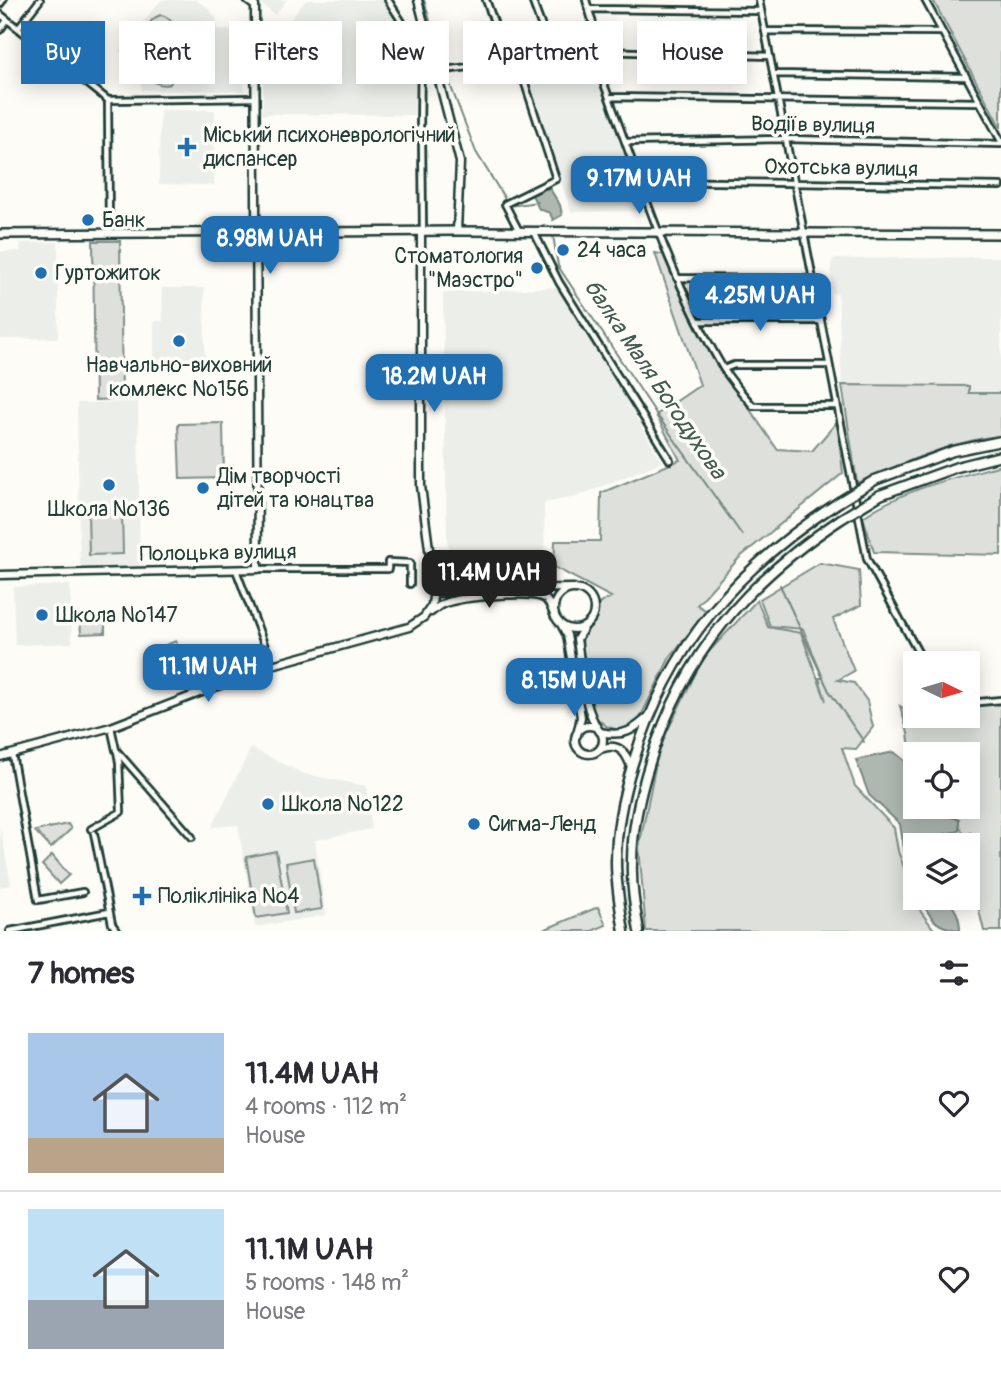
<!DOCTYPE html>
<html lang="en">
<head>
<meta charset="utf-8">
<style>
  :root { --surface:#fff; --page:#f7f7f7; --text:#2b2b33; --muted:#7c7c81; --line:#e1e1e2; --accent:#1f6fb2 }
  body { margin:0; font-family:Pangolin,sans-serif; background:var(--page); color:var(--text); height:100vh; display:flex; flex-direction:column; font-size:26px; white-space:nowrap }
  * { box-sizing:border-box; margin:0 }
  p { font-size:23px; color:var(--muted) }
  .icon { flex:none; width:38px; height:38px; fill:none; stroke:currentColor; stroke-width:2; stroke-linecap:round; stroke-linejoin:round }
  .map { position:relative; height:931px; overflow:hidden }
  .panel { display:flex; flex-direction:column; background:var(--surface); flex:1 }
  .panel>* { flex:none }
  .guide { position:absolute; left:21px; top:21px; width:959px; height:63px; display:flex; gap:14px }
  .needle { width:46px; rotate:95deg }
  .controls { position:absolute; left:903px; top:651px; display:grid; gap:14px }
  .controls a { display:grid; place-items:center; width:77px; height:77px; border-radius:0px; background:var(--surface); box-shadow:0 4px 18px #0003; font-size:35px }
  .price { position:absolute; translate:-50% -60px; padding:0 16px; border-radius:14px; background:var(--accent); color:#fff; font-size:23px; line-height:46px; filter:drop-shadow(0 2px 4px #0008) }
  .price::after { content:''; position:absolute; left:50%; top:42px; width:21px; height:16px; margin-left:-10px; background:inherit; clip-path:polygon(0 0,100% 0,50% 100%) }
  .price.on { background:#222; color:#fff }
  ul { padding:0; list-style:none }
  li { display:flex; align-items:center; gap:21px; height:175px; padding:0 28px }
  li+li { border-top:2px solid var(--line) }
  li span { display:grid; place-items:center; flex:none; width:196px; height:140px; border-radius:0px; color:#555 }
  li>.icon { margin-inline-start:auto }
  span .icon { width:84px; height:84px; fill:#fffc; stroke-width:1 }
  li b { font-size:30px }
  h2 { display:flex; justify-content:space-between; align-items:center; height:84px; padding:0 28px; font-size:30px }
  .pill { padding:0 24px; border-radius:0px; background:var(--surface); box-shadow:0 4px 18px #0003; font-size:24px; line-height:63px }
  .pill.on { background:var(--accent); color:#fff }
  .map>svg:first-child { display:block }
  .built { fill:#eceee9 }
  .green { fill:#dde0db; stroke:#7e8e88; stroke-width:2 }
  .water { fill:#aeb8b1; stroke:#75877f; stroke-width:2 }
  .lines { fill:none; stroke-linecap:round; stroke-linejoin:round }
  .stream { stroke:#75877f; stroke-width:2 }
  .minor-casing { stroke:#1f3d34; stroke-width:10 }
  .tertiary-casing { stroke:#1f3d34; stroke-width:11 }
  .secondary-casing { stroke:#1f3d34; stroke-width:12 }
  .primary-casing { stroke:#1f3d34; stroke-width:13 }
  .minor { stroke:#fdfcf7; stroke-width:4.5 }
  .tertiary { stroke:#fdfcf7; stroke-width:6 }
  .secondary { stroke:#fdfcf7; stroke-width:7 }
  .primary { stroke:#fdfcf7; stroke-width:8 }
  .primary-bridge-casing { stroke:#1f3d34; stroke-width:13; stroke-linecap:butt }
  .primary-bridge { stroke:#fdfcf7; stroke-width:8 }
  .poi-dot { fill:#1f6fb2; stroke:#fdfcf7; stroke-width:2.5 }
  .labels { text-anchor:middle; dominant-baseline:central; stroke-width:7; stroke-linejoin:round; paint-order:stroke }
  .street-label { font-size:21px; fill:#1f3d34; stroke:#fdfcf7 }
  .poi-label { font-size:21px; fill:#1f3d34; stroke:#fdfcf7; text-anchor:start }
  .water-label { font-size:23px; font-style:italic; fill:#435c53; stroke:#fdfcf7 }
</style>
</head>
<body>
<div class="map">
<svg width="1001" height="931" viewBox="0 0 1001 931">
  <rect width="100%" height="100%" fill="#fdfcf7"/>
  <filter id="ink" filterUnits="userSpaceOnUse"><feTurbulence type="fractalNoise" baseFrequency=".0143" numOctaves="2"/><feDisplacementMap in="SourceGraphic" scale="14" xChannelSelector="R" yChannelSelector="G"/><feConvolveMatrix kernelMatrix="1 2 1 2 8 2 1 2 1" color-interpolation-filters="sRGB"/></filter>
  <g filter="url(#ink)">
    <path class="built" d="M 161,0 L 196,0 L 208,8 L 217,19 L 217,29 L 241,31 L 245,35 L 244,91 L 142,90 L 140,72 L 119,51 Z
      M 256,0 L 287,0 L 275,15 Z
      M 306,0 L 386,0 L 416,44 L 414,115 L 262,114 L 265,52 Z
      M 580,58 L 586,75 L 603,88 L 642,211 L 571,212 L 520,62 Z
      M 160,110 L 215,110 L 214,185 L 159,184 Z
      M 58,242 L 58,338 L 0,339 L 0,252 L 21,251 L 20,243 Z
      M 1001,257 L 1001,393 L 968,393 L 968,386 L 842,385 L 838,294 L 832,293 L 831,265 L 833,259 Z
      M 560,287 L 662,462 L 575,497 L 544,503 L 545,581 L 459,579 L 447,541 L 443,293 Z
      M 162,288 L 204,288 L 205,360 L 154,361 L 154,321 L 163,321 Z
      M 138,402 L 140,566 L 80,567 L 77,403 Z
      M 70,585 L 72,643 L 15,645 L 13,587 Z
      M 251,748 L 304,774 L 366,786 L 372,829 L 315,840 L 326,915 L 255,927 L 238,825 L 212,827 Z
      M 0,825 L 11,885 L 0,887 Z"/>
    <path class="green" d="M 933,0 L 1001,0 L 1001,128 Z
      M 161,15 C 184,19 174,62 173,79 L 170,84 C 160,87 149,81 145,72 C 145,53 139,21 161,15 Z
      M 93,241 L 120,241 L 122,399 L 95,400 Z
      M 655,253 L 666,255 L 722,369 L 777,449 L 812,451 L 837,422 L 843,473 L 739,558 L 697,605 L 707,611 L 670,657 L 638,722 L 624,732 L 606,726 L 593,715 L 581,664 L 583,632 L 600,603 L 611,597 L 554,567 L 555,541 L 600,541 L 601,493 L 680,460 L 656,415 L 700,385 Z
      M 842,385 L 969,386 L 969,393 L 1001,393 L 1001,436 C 957,439 898,465 857,483 Z
      M 223,423 L 224,478 L 180,479 L 178,424 Z
      M 1001,465 L 1001,555 L 874,552 L 863,517 C 903,489 954,478 1001,465 Z
      M 122,510 L 123,554 L 89,555 L 88,511 Z
      M 820,563 L 859,570 L 861,605 L 833,619 L 854,671 L 838,680 L 854,683 L 867,701 L 873,727 L 856,749 L 842,748 L 855,786 L 894,828 L 898,851 L 915,898 L 921,912 L 935,931 L 646,931 L 639,847 L 659,748 L 703,658 L 757,600 L 768,627 L 801,633 L 826,701 L 819,678 L 823,678 L 803,629 L 770,626 L 760,599 Z
      M 105,616 L 105,633 L 81,634 L 80,617 Z
      M 176,641 L 178,647 L 161,653 L 161,658 L 146,665 L 145,660 L 151,658 L 149,651 Z
      M 1001,704 L 1001,931 L 984,931 L 968,865 L 968,846 L 974,844 L 970,833 L 966,839 L 950,807 L 968,807 L 968,754 L 934,754 L 935,751 L 927,754 L 911,755 L 908,733 L 900,706 L 907,710 L 915,710 L 915,716 L 933,716 L 946,728 L 952,718 L 968,716 L 968,705 Z
      M 68,824 L 71,829 L 51,848 L 35,831 Z
      M 276,851 L 287,913 L 256,918 L 246,857 Z
      M 52,855 L 69,875 L 59,884 L 42,865 Z
      M 314,858 L 322,909 L 294,913 L 286,863 Z
      M 598,907 L 606,925 L 592,931 L 541,931 Z"/>
    <path class="water" d="M 542,188 L 550,189 L 560,205 L 562,215 L 553,220 L 550,213 L 539,209 L 532,195 Z
      M 894,752 L 915,769 L 915,807 L 934,807 L 946,816 L 959,819 L 959,831 L 945,834 L 936,839 L 934,845 L 915,845 L 915,892 L 906,862 L 900,824 L 869,795 L 856,760 Z
      M 919,898 L 945,898 C 955,907 960,916 960,930 C 935,928 931,918 919,898 Z"/>
    <g class="lines">
      <path class="stream" d="M 424,0 L 443,66
        M 446,74 L 476,152 L 505,199
        M 509,206 L 538,202
        M 553,235 L 558,266 L 655,412 L 742,535
        M 780,585 L 829,691 L 864,742"/>
      <defs>
        <path id="minor" d="M 388,0 L 421,52 L 420,132 L 422,137 L 423,231
          M 486,0 L 505,53 L 518,62 L 556,179 L 505,204 L 519,231
          M 532,0 L 553,57
          M 586,0 L 601,51 L 595,60 C 635,164 666,272 723,368 C 731,381 743,394 753,406 L 837,406
          M 759,0 L 867,559 L 924,663
          M 925,0 L 1001,141
          M 0,4 L 3,0
          M 589,9 L 761,11
          M 0,14 L 108,100 L 109,232
          M 18,28 L 40,0
          M 0,30 L 7,20
          M 765,31 L 942,32
          M 436,71 L 601,51 L 770,56
          M 773,74 L 966,77
          M 609,97 L 980,102
          M 108,100 L 255,98
          M 625,142 L 786,139 L 1001,144
          M 638,181 L 1001,186
          M 534,232 L 559,282 L 670,460
          M 677,278 L 812,279
          M 699,321 L 820,321
          M 724,369 L 734,365 L 829,365
          M 258,569 L 388,569 L 388,562 L 410,563 L 410,584
          M 236,570 L 272,665
          M 968,703 L 1001,700
          M 111,727 L 116,750 L 192,837
          M 12,754 L 38,900 L 83,892
          M 91,829 L 121,812 L 119,762 L 117,751
          M 94,833 L 112,924 L 117,931
          M 10,931 L 109,912"/>
        <path id="tertiary" d="M 418,0 L 460,162 L 457,231
          M 0,575 L 258,569 L 255,6 L 247,0
          M554 609a20 20 0 1 1 40 0a20 20 0 1 1-40 0Z
          M 434,593 L 492,589 L 574,588
          M 431,612 C 435,609 439,605 445,603 C 462,597 528,590 544,598 C 550,602 552,610 555,617
          M 562,626 L 567,635 L 581,717 L 577,735
          M 585,626 L 577,639 C 582,670 582,707 600,732 C 624,737 633,731 650,715
          M575 740a14 14 0 1 1 28 0a14 14 0 1 1-28 0Z
          M 601,749 C 618,742 626,752 631,767
          M 0,757 L 111,727 L 272,665 L 409,627 L 424,617 L 432,605 L 434,588 L 421,486 L 421,231"/>
        <path id="secondary" d="M 0,234 L 457,231 L 1001,234"/>
        <path id="primary" d="M 875,480 L 953,451 L 1001,441
          M 880,495 L 957,467 L 1001,456
          M 624,931 C 620,908 616,886 616,862 C 616,829 623,795 633,763 C 669,645 736,569 839,502
          M 639,931 C 635,908 631,885 632,862 C 632,828 640,794 650,762 C 684,654 747,581 841,519"/>
      </defs>
      <use href="#minor" class="minor-casing"/>
      <use href="#tertiary" class="tertiary-casing"/>
      <use href="#secondary" class="secondary-casing"/>
      <use href="#primary" class="primary-casing"/>
      <use href="#minor" class="minor"/>
      <use href="#tertiary" class="tertiary"/>
      <use href="#secondary" class="secondary"/>
      <use href="#primary" class="primary"/>
      <defs>
        <path id="primary-bridge" d="M 839,502 L 875,480
          M 841,519 L 880,495"/>
      </defs>
      <use href="#primary-bridge" class="primary-bridge-casing"/>
      <use href="#primary-bridge" class="primary-bridge"/>
    </g>
  </g>
  <g class="poi-dot">
    <path d="M183.5 136.5h7v7h7v7h-7v7h-7v-7h-7v-7h7z"/>
    <circle cx="88" cy="220" r="7"/>
    <circle cx="563" cy="250" r="7"/>
    <circle cx="537" cy="268" r="7"/>
    <circle cx="41" cy="273" r="7"/>
    <circle cx="179" cy="341" r="7"/>
    <circle cx="109" cy="485" r="7"/>
    <circle cx="203" cy="488" r="7"/>
    <circle cx="42" cy="615" r="7"/>
    <circle cx="268" cy="804" r="7"/>
    <circle cx="474" cy="824" r="7"/>
    <path d="M138.5 885.5h7v7h7v7h-7v7h-7v-7h-7v-7h7z"/>
  </g>
  <g class="labels">
    <g class="street-label">
      <text transform="translate(813 125) rotate(1)">Водіїв вулиця</text>
      <text transform="translate(841 168) rotate(1)">Охотська вулиця</text>
      <text transform="translate(218 553) rotate(-1)">Полоцька вулиця</text>
    </g>
    <g class="poi-label">
      <text x="203" y="135">Міський психоневрологічний<tspan x="203" dy="24">диспансер</tspan></text>
      <text x="102" y="220">Банк</text>
      <text x="577" y="250">24 часа</text>
      <text x="523" y="256" text-anchor="end">Стоматология<tspan x="523" dy="24">"Маэстро"</tspan></text>
      <text x="55" y="273">Гуртожиток</text>
      <text x="179" y="365" text-anchor="middle">Навчально-виховний<tspan x="179" dy="24">комлекс №156</tspan></text>
      <text x="217" y="476">Дім творчості<tspan x="217" dy="24">дітей та юнацтва</tspan></text>
      <text x="109" y="509" text-anchor="middle">Школа №136</text>
      <text x="56" y="615">Школа №147</text>
      <text x="282" y="804">Школа №122</text>
      <text x="488" y="824">Сигма-Ленд</text>
      <text x="158" y="896">Поліклініка №4</text>
    </g>
    <g class="water-label">
      <text transform="translate(655 379) rotate(56)">балка Маля Богодухова</text>
    </g>
  </g>
</svg>
<div class="controls">
<a><svg class="needle" viewBox="-14 -14 28 28"><path d="M0-13l5 13h-10z" fill="#e53935"/><path d="M0 13l5-13h-10z" fill="#7c7c81"/></svg></a>
<a><svg class="icon" aria-label="locate" viewBox="0 0 24 24"><circle cx="12" cy="12" r="6"/><path d="M12 2v4M12 18v4M2 12h4M18 12h4"/></svg></a>
<a><svg class="icon" aria-label="layers" viewBox="0 0 24 24"><path d="M12 4l9 5-9 5-9-5zM3 14l9 5 9-5"/></svg></a>
</div>
<b class="price" style="left:639px;top:216px">9.17M UAH</b>
<b class="price" style="left:270px;top:276px">8.98M UAH</b>
<b class="price" style="left:760px;top:333px">4.25M UAH</b>
<b class="price" style="left:434px;top:414px">18.2M UAH</b>
<b class="price on" style="left:489px;top:610px">11.4M UAH</b>
<b class="price" style="left:208px;top:704px">11.1M UAH</b>
<b class="price" style="left:574px;top:718px">8.15M UAH</b>
<div class="guide">
<a class="pill on">Buy</a>
<a class="pill">Rent</a>
<a class="pill">Filters</a>
<a class="pill">New</a>
<a class="pill">Apartment</a>
<a class="pill">House</a>
</div>
</div>
<section class="panel">
<h2>7 homes<svg class="icon" aria-label="filters" viewBox="0 0 24 24"><path d="M4 7h16M4 17h16"/><circle cx="9" cy="7" r="2"/><circle cx="15" cy="17" r="2"/></svg></h2>
<ul>
<li><span style="background:linear-gradient(#a9c7e8 75%,#b9a48a 0)"><svg class="icon" aria-label="home" viewBox="0 0 24 24"><path d="M3 11l9-7 9 7M6 9v11h12V9"/></svg></span><div><b>11.4M UAH</b><p>4 rooms · 112 m²</p><p>House</p></div><svg class="icon" aria-label="heart" viewBox="0 0 24 24"><path d="M12 20l-8-8c-3-5 5-10 8-4 3-6 11-1 8 4z"/></svg></li>
<li><span style="background:linear-gradient(#bfe0f5 65%,#9aa5b1 0)"><svg class="icon" aria-label="home" viewBox="0 0 24 24"><path d="M3 11l9-7 9 7M6 9v11h12V9"/></svg></span><div><b>11.1M UAH</b><p>5 rooms · 148 m²</p><p>House</p></div><svg class="icon" aria-label="heart" viewBox="0 0 24 24"><path d="M12 20l-8-8c-3-5 5-10 8-4 3-6 11-1 8 4z"/></svg></li>
</ul>
</section>
</body>
</html>
